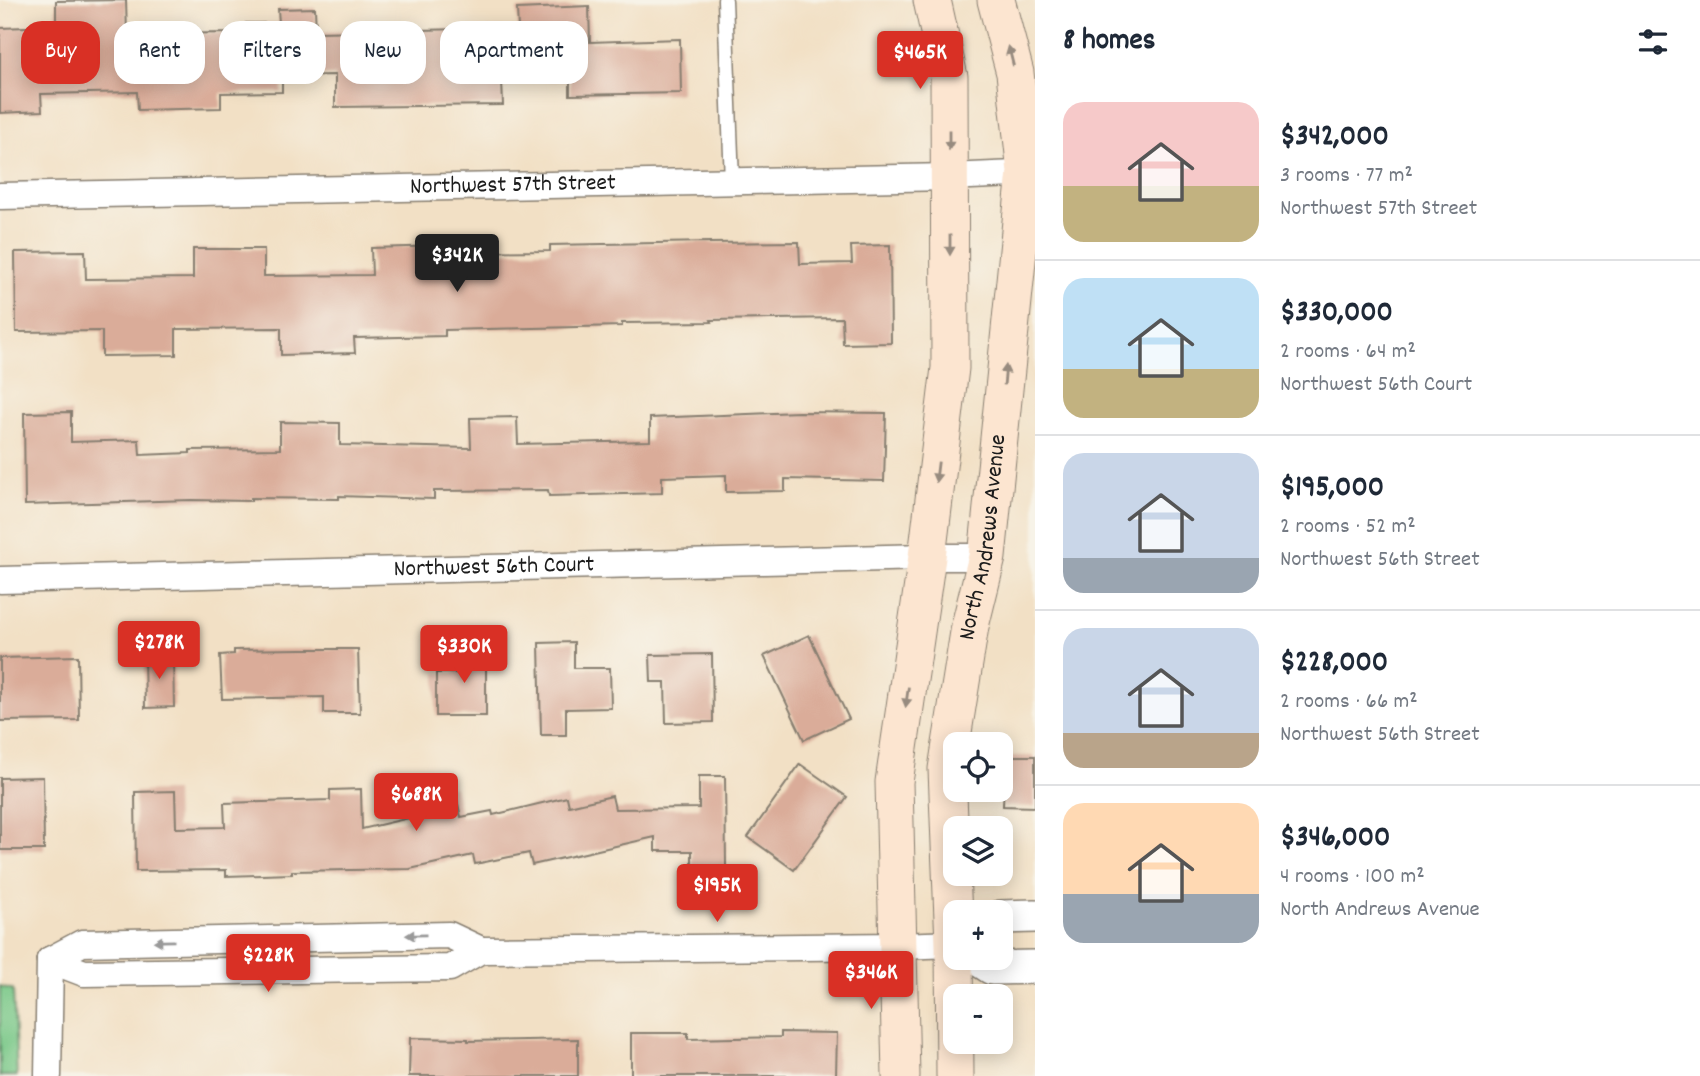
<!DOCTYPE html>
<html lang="en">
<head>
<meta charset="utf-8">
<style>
  :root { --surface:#fff; --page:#f2f2f3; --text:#1f2937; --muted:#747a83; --line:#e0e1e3; --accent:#d93025 }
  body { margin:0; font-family:Dekko,sans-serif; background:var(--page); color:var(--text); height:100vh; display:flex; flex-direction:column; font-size:26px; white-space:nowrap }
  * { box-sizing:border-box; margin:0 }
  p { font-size:23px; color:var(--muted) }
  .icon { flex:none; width:38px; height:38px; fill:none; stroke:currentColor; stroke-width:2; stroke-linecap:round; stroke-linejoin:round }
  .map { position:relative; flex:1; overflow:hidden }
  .drawer { display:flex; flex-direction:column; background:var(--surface); width:665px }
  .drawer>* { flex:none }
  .guide { position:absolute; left:21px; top:21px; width:665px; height:63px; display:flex; gap:14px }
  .tools { position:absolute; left:943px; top:732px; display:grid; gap:14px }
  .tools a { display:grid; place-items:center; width:70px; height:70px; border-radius:14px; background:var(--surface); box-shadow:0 4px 18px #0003; font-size:35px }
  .price { position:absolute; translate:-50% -60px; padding:0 16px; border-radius:7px; background:var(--accent); color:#fff; font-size:23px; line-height:46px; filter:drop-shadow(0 2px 4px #0008) }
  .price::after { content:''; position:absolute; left:50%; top:42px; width:21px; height:16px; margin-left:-10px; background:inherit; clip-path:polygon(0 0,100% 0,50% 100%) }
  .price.on { background:#222; color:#fff }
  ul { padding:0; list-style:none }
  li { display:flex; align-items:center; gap:21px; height:175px; padding:0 28px }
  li+li { border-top:2px solid var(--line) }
  li span { display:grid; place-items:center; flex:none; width:196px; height:140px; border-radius:21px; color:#555 }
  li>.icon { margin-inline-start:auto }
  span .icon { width:84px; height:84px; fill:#fffc; stroke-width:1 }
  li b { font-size:30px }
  h2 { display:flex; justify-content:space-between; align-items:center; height:84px; padding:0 28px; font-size:30px }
  .chip { padding:0 24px; border-radius:21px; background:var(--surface); box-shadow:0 4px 18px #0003; font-size:24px; line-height:63px }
  .chip.on { background:var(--accent); color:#fff }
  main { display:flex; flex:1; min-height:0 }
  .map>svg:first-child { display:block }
  .green { fill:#79c888; stroke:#4a7252; stroke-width:2 }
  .building { fill:#daac99 }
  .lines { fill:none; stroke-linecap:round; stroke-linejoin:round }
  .service-casing { stroke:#877e70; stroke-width:17 }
  .minor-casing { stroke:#877e70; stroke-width:29 }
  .tertiary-casing { stroke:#877e70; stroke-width:36 }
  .secondary-casing { stroke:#877e70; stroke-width:39 }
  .service { stroke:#fff; stroke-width:14 }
  .minor { stroke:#fff; stroke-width:26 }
  .tertiary { stroke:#fff; stroke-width:33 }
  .secondary { stroke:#fce5d0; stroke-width:37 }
  .oneway { fill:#978b7f }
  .oneway2 { fill:#999 }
  .labels { text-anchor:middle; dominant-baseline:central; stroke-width:5; stroke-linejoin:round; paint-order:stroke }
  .street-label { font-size:24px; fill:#1c1c1c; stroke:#f7f3e8 }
</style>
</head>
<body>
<main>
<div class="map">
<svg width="1035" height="1076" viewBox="0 0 1035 1076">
  <rect width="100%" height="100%" fill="#f7f3e8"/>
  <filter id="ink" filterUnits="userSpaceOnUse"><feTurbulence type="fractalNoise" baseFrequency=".0143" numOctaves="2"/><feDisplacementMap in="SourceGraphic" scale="14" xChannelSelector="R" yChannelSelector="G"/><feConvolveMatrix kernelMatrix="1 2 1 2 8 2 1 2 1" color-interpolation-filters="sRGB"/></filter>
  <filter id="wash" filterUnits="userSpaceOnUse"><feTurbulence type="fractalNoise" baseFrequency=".00686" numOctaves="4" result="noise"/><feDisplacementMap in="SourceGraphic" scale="28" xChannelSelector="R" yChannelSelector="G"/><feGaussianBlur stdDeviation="1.57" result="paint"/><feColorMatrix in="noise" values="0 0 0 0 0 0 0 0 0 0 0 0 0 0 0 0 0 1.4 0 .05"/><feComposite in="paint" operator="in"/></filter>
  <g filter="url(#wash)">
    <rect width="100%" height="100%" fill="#f2e0c5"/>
    <path class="green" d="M 0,986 L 13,990 L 17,1076 L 0,1076 Z"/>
    <g id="blocks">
      <path class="building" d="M 126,0 L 127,34 L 246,33 L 246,23 L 279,23 L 278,9 L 315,8 L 316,32 L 518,28 L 517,9 L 589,6 L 590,42 L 680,39 L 681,93 L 570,95 L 570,80 L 502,81 L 503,105 L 335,107 L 335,75 L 282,76 L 282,92 L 221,93 L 221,108 L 138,110 L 137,92 L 41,94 L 42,111 L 0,113 L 0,28 L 56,26 L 56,1 Z
        M 710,242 L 710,243 L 799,242 L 800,264 L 852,263 L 851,246 L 890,245 L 891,343 L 843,344 L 842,318 L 711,320 L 712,322 L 622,323 L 622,326 L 445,330 L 445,336 L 354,338 L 355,353 L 281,355 L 281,328 L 176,329 L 176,355 L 102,356 L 102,331 L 16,332 L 15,252 L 85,251 L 86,279 L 193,278 L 193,249 L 264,249 L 264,276 L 372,275 L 371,248 L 443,246 L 443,252 L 550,251 L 550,245 Z
        M 71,412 L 71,442 L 139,440 L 140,455 L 190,453 L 190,450 L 280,449 L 280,422 L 340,423 L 340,445 L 471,448 L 470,418 L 517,417 L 518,444 L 650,441 L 650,418 L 799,412 L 886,413 L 884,481 L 785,479 L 785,491 L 726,492 L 726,475 L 662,477 L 662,493 L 549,496 L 548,490 L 434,491 L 434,499 L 339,496 L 339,499 L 251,498 L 251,501 L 191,500 L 25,505 L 24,413 Z
        M 809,635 L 849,719 L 804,740 L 764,656 Z
        M 574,642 L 574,668 L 610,668 L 611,708 L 566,709 L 566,735 L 541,735 L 539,643 Z
        M 456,646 L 486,646 L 486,716 L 436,716 L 436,673 L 456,673 Z
        M 302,649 L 358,649 L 360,713 L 324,713 L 324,697 L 222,699 L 220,655 L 234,654 L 234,650 Z
        M 712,654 L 713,722 L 666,723 L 665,682 L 651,682 L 650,655 Z
        M 144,655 L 173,655 L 174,707 L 145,708 Z
        M 78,656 L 79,720 L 0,721 L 0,658 Z
        M 1005,756 L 1035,756 L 1035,807 L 1003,806 Z
        M 800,764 L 847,797 L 794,870 L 748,837 Z
        M 699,776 L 725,776 L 726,867 L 692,868 L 692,851 L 655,851 L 655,837 L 532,865 L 529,853 L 475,864 L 473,855 L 410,869 L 292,871 L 292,874 L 226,876 L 226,870 L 136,871 L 135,792 L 175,791 L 176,828 L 225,827 L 224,803 L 330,800 L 330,790 L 361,789 L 362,829 L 418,816 L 414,795 L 454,786 L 461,817 L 492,811 L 493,815 L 567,797 L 569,806 L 612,796 L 615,809 L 699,808 Z
        M 43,777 L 44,850 L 0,850 L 0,778 Z
        M 781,1032 L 837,1033 L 836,1076 L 631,1076 L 631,1033 L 688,1033 L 688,1039 L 781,1037 Z
        M 410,1038 L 468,1039 L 468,1041 L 578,1039 L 578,1076 L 409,1076 Z"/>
    </g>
  </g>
  <g filter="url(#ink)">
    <use href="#blocks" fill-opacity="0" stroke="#877e70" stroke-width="2"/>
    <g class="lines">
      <defs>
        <path id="service" d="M 725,0 L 732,181"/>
        <g id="minor">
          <path id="s1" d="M 0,196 L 949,177 L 1035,173"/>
          <path id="s2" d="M 0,580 L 927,557 L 987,557"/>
          <path d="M 50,960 L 82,943 L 449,935 L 481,950 L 899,946 L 954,944"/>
          <path d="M 50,960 L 84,973 L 450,968 L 481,950"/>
          <path d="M 48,1076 L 50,960"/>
        </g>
        <path id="tertiary" d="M 1001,917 L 1035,916
          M 975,957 L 992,968 L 1035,967"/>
        <g id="secondary">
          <path d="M 901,1076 L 894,782 L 927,557 L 950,368 L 949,77 L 932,0"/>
          <path id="s3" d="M 955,1076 L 954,944 L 947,769 L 970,626 L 987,557 L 1026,172 L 1015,73 L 996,0"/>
        </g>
      </defs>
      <use href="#service" class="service-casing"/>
      <use href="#minor" class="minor-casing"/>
      <use href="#tertiary" class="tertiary-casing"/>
      <use href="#secondary" class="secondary-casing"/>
      <use href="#service" class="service"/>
      <use href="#minor" class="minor"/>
      <use href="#tertiary" class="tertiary"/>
      <use href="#secondary" class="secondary"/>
    </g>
    <defs><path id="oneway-solid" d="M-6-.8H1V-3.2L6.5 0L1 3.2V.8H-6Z" transform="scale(1.75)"/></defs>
    <g class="oneway">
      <use href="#oneway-solid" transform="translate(1011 56) rotate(-104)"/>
      <use href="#oneway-solid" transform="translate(949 140) rotate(90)"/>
      <use href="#oneway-solid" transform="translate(950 245) rotate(90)"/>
      <use href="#oneway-solid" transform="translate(1005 375) rotate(-85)"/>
      <use href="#oneway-solid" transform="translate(937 472) rotate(97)"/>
      <use href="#oneway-solid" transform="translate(907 697) rotate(98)"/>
    </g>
    <g class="oneway2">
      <use href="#oneway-solid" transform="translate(416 935) rotate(179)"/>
      <use href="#oneway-solid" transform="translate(164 941) rotate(179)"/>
    </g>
  </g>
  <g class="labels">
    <g class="street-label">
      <text stroke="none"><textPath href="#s1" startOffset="513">Northwest 57th Street</textPath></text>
      <text stroke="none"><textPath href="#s3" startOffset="542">North Andrews Avenue</textPath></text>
      <text stroke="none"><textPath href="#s2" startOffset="494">Northwest 56th Court</textPath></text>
    </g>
  </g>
</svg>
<div class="tools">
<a><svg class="icon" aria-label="locate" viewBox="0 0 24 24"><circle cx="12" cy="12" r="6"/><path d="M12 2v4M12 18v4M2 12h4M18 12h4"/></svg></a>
<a><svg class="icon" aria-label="layers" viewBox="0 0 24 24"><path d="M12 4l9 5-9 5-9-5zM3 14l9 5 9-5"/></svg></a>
<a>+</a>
<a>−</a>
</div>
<b class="price" style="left:920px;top:91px">$465K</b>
<b class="price on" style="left:457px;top:294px">$342K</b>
<b class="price" style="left:159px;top:681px">$278K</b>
<b class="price" style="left:464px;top:685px">$330K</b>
<b class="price" style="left:416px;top:833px">$688K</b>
<b class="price" style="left:717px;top:924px">$195K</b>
<b class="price" style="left:268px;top:994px">$228K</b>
<b class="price" style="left:871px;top:1011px">$346K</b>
<div class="guide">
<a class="chip on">Buy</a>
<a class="chip">Rent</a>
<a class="chip">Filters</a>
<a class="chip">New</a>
<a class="chip">Apartment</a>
</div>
</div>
<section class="drawer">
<h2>8 homes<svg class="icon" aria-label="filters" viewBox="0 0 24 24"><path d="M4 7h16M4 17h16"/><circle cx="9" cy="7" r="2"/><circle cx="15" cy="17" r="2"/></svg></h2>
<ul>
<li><span style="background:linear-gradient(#f6c9c9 60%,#c2b280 0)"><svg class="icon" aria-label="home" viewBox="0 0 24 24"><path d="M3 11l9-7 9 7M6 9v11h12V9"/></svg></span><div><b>$342,000</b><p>3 rooms · 77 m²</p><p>Northwest 57th Street</p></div></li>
<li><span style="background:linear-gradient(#bfe0f5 65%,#c2b280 0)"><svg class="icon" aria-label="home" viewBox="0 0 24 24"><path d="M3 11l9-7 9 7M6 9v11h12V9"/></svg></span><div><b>$330,000</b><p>2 rooms · 64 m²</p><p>Northwest 56th Court</p></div></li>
<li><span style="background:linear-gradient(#c9d6e8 75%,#9aa5b1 0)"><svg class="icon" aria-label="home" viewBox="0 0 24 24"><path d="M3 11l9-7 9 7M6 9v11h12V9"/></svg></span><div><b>$195,000</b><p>2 rooms · 52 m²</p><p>Northwest 56th Street</p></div></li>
<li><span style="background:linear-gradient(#c9d6e8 75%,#b9a48a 0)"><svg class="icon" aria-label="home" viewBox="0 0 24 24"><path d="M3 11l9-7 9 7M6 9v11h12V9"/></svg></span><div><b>$228,000</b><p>2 rooms · 66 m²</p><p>Northwest 56th Street</p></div></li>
<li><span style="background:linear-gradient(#ffd9b3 65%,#9aa5b1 0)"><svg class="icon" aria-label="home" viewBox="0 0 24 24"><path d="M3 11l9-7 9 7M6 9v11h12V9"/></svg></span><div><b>$346,000</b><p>4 rooms · 100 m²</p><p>North Andrews Avenue</p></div></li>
</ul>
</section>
</main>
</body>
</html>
